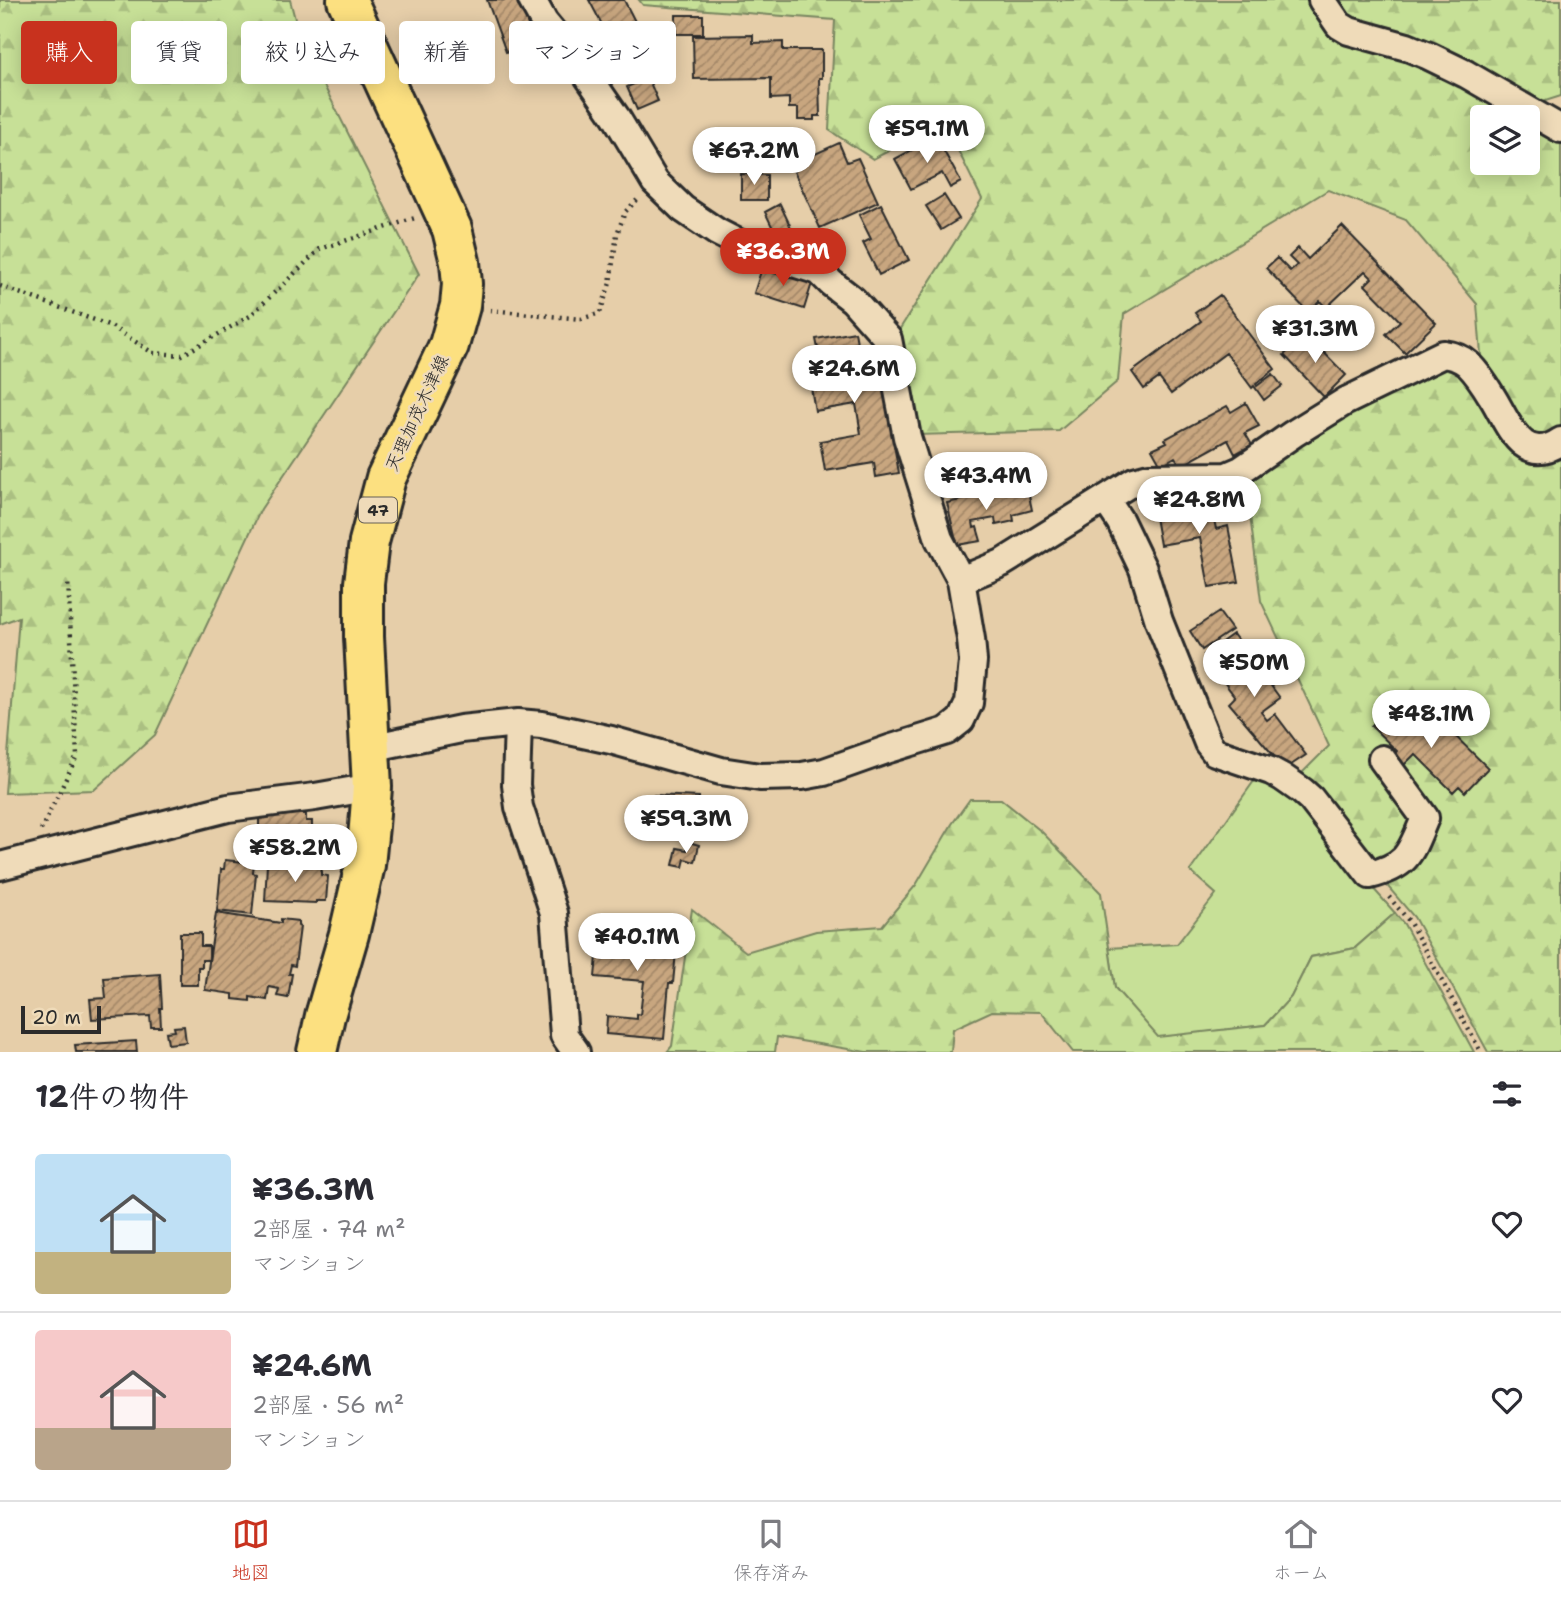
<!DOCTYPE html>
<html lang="ja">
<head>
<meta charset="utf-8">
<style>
  :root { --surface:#fff; --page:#f2f2f3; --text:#2b2b33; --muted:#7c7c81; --line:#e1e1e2; --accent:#c8321e }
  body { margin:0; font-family:"Shantell Sans","Klee One",sans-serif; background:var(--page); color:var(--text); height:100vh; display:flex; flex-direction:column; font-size:26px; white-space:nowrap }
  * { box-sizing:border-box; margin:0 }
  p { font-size:23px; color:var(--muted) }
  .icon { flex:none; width:38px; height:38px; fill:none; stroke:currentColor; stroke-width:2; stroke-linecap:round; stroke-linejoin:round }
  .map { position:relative; height:1052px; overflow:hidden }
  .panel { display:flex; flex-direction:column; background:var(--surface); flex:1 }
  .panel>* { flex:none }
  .banner { position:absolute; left:21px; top:21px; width:700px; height:63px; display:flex; gap:14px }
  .buttons { position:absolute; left:1470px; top:105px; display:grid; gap:14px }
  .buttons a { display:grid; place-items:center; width:70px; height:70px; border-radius:7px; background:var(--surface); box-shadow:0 4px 18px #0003; font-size:35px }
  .scale { position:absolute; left:21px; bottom:18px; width:80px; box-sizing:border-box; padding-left:7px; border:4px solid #2b2b2b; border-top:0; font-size:19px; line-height:24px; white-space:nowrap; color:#2b2b2b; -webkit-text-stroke:5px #efdbb9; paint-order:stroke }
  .price { position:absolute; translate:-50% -60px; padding:0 16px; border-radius:24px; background:#fff; color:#222; font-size:23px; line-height:46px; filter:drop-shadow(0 2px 4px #0008) }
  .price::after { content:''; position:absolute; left:50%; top:42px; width:21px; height:16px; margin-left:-10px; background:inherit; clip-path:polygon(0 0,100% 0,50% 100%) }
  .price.on { background:var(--accent); color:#fff }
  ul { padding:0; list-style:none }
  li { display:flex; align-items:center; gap:21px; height:175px; padding:0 35px }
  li+li { border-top:2px solid var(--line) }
  li span { display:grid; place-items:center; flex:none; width:196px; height:140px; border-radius:7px; color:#555 }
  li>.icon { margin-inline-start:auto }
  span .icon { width:84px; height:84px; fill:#fffc; stroke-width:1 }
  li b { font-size:30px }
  h2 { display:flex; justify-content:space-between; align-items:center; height:84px; padding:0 35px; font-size:30px }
  .tag { padding:0 24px; border-radius:7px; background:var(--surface); box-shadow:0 4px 18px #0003; font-size:24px; line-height:63px }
  .tag.on { background:var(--accent); color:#fff }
  .tab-bar { display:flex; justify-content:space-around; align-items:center; height:98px; border-top:2px solid var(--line); background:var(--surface); font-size:19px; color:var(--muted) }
  .tab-bar a { display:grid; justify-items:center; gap:4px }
  .tab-bar .on { color:var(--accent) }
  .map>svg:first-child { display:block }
  .grass { fill:#c7e097; stroke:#798661; stroke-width:2 }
  .forest { fill:url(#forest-firs); stroke:#798661; stroke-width:2 }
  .building { fill:url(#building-hatch); stroke:#2b2b2b; stroke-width:2 }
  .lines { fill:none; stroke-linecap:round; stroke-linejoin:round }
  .street-casing { stroke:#2b2b2b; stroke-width:32 }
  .primary-casing { stroke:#2b2b2b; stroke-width:44 }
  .path { stroke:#2b2b2b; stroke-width:4.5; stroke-dasharray:2 5; stroke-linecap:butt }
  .street { stroke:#efdbb9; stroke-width:26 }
  .primary { stroke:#fce080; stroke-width:38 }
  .labels { text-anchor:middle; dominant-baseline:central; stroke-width:5; stroke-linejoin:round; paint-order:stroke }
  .shield { fill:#efdbb9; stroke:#666056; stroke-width:2 }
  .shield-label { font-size:16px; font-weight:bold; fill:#2b2b2b }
  .street-label { font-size:18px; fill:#2b2b2b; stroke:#efdbb9 }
</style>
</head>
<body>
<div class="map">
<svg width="1561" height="1052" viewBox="0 0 1561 1052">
  <defs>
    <pattern id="forest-firs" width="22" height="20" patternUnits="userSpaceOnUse" patternTransform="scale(1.75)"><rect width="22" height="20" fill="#c7e097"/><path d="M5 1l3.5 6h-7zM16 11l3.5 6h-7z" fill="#abc082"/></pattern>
    <pattern id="building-hatch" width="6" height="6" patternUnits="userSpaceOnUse" patternTransform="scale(1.75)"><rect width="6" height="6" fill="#c8a67f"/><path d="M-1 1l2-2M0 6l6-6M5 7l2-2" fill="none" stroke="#a38768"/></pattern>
  </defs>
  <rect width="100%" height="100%" fill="#e6cea9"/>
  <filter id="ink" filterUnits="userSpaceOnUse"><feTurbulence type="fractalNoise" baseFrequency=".0143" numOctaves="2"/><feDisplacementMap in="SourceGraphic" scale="14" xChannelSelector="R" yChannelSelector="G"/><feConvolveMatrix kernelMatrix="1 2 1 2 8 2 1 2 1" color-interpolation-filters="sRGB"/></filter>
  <g filter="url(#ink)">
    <path class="grass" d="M 1259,774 L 1279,782 L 1395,913 L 1355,948 L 1311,957 L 1291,997 L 1265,1025 L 1158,1038 L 1115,988 L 1109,948 L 1177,944 L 1216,894 L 1190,871 Z"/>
    <path class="forest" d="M 0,0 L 290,0 L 300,38 L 419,274 L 261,509 L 155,735 L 94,790 L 5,793 L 19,617 L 0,624 Z
      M 639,0 L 1311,0 L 1404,56 L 1522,117 L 1482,117 L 1482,163 L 1528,163 L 1528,121 L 1561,140 L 1561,429 L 1545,439 L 1525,431 L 1482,367 L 1477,304 L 1406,220 L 1328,190 L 1124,314 L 1118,381 L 1059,431 L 915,435 L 896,335 L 982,199 L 944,122 L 873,159 L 829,130 L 835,20 L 643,5 Z
      M 1331,0 L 1561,0 L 1561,96 L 1533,105 L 1352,24 Z
      M 1453,363 L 1503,432 L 1561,451 L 1561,1052 L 1488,1052 L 1414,917 L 1296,779 L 1329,746 L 1261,601 L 1245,477 L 1350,408 Z
      M 970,799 L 1001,799 L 1042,832 L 1101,893 L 1115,988 L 1158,1037 L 1265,1025 L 1291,997 L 1311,957 L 1355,948 L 1395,913 L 1404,924 L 1474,1052 L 1073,1052 L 1041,1012 L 992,1011 L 953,1029 L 951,1052 L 866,1052 L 777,1037 L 775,1052 L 667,1052 L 672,1046 L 692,909 L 746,952 L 816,931 L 882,926 L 916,885 L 952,824 Z"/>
    <path class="building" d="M 487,0 L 519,0 L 534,42 L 506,52 Z
      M 589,0 L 624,0 L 643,37 L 616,51 Z
      M 676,15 L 703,15 L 703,34 L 676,34 Z
      M 753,35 L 753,43 L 783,42 L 783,50 L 822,50 L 822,78 L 819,78 L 820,116 L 814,116 L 814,120 L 798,120 L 798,108 L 789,108 L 789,98 L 771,99 L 771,78 L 694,79 L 693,36 Z
      M 648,78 L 658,101 L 637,110 L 627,87 Z
      M 936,137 L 961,182 L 950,188 L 942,173 L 911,189 L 895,159 Z
      M 839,143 L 847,162 L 858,158 L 878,202 L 820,228 L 791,165 Z
      M 741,174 L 767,175 L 767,200 L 741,200 Z
      M 944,195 L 959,219 L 941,230 L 926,206 Z
      M 780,204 L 795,236 L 780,243 L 765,212 Z
      M 881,204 L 909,260 L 879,275 L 863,243 L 871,239 L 859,215 Z
      M 1342,226 L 1436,323 L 1405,353 L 1386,334 L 1400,321 L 1365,285 L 1372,278 L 1365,271 L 1326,308 L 1320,301 L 1308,312 L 1266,268 L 1277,258 L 1290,271 L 1297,265 L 1289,257 L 1298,248 L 1308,259 Z
      M 762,268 L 812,283 L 804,309 L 754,293 Z
      M 1220,295 L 1275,369 L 1256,384 L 1257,386 L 1273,374 L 1282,386 L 1264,400 L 1254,386 L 1252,388 L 1226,353 L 1171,394 L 1159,378 L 1144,389 L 1132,372 L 1201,321 L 1195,313 Z
      M 855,332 L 860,359 L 878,356 L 899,473 L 876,477 L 874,463 L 825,471 L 820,441 L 861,434 L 856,404 L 815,411 L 807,364 L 836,359 L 835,357 L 820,359 L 816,339 Z
      M 1306,334 L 1346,375 L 1324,397 L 1284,355 Z
      M 1246,403 L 1259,426 L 1245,433 L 1252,445 L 1235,454 L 1228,440 L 1181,466 L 1175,457 L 1161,465 L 1152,449 L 1167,442 L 1165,439 L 1227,406 L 1231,412 Z
      M 1016,488 L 1017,493 L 1028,491 L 1032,510 L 1013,515 L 1014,521 L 996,525 L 995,518 L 973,522 L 974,528 L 977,527 L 981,541 L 957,545 L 947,503 Z
      M 1209,495 L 1216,529 L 1228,526 L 1239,582 L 1209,587 L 1200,538 L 1160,545 L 1153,506 Z
      M 1219,612 L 1232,630 L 1202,650 L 1190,631 Z
      M 1233,634 L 1280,698 L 1261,712 L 1267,720 L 1275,714 L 1306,755 L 1285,769 L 1229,703 L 1235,697 L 1204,655 Z
      M 1393,704 L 1430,739 L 1444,725 L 1488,768 L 1465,792 L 1459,786 L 1453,792 L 1415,754 L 1403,766 L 1392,756 L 1397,751 L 1371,726 Z
      M 654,795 L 699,797 L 698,833 L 657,831 L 658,811 L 653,811 Z
      M 259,813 L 306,814 L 306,821 L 312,821 L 312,838 L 305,838 L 305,860 L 259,860 Z
      M 689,842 L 699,845 L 695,862 L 685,859 L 683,867 L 673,865 L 677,848 L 687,850 Z
      M 225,860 L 254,863 L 253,873 L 256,874 L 252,915 L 217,911 L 221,869 L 224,869 Z
      M 267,864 L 322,867 L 321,875 L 328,876 L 326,901 L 316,901 L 316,903 L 265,901 Z
      M 216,913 L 281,923 L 281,919 L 298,921 L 298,926 L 300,927 L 295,966 L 291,965 L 289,974 L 292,974 L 288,998 L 277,996 L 279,989 L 269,987 L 267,1000 L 250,997 L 250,1001 L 233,999 L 233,994 L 205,990 Z
      M 601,915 L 646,919 L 644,939 L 677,942 L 673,983 L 669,983 L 664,1039 L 606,1034 L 607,1016 L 637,1019 L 637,1014 L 640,1015 L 644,981 L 595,977 Z
      M 180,933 L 201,933 L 201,946 L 209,946 L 209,960 L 202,960 L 202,967 L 198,967 L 198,985 L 180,985 Z
      M 160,974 L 162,1008 L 160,1008 L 161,1027 L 151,1027 L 150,1016 L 92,1019 L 90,999 L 106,998 L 104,978 Z
      M 184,1026 L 186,1042 L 168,1044 L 166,1032 L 175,1031 L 174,1027 Z
      M 136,1041 L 137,1052 L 76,1052 L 75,1045 Z"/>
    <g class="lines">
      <defs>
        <path id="street" d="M 1322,0 L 1339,25 L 1349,31 L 1407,47 L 1429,56 L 1466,74 L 1561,129
          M 1106,500 L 1120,521 L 1143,569 L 1159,621 L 1208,743 L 1215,752 L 1271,771 L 1282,777 L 1302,791 L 1311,799 L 1370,875 C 1409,865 1410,853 1425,818 L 1382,759
          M 961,580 L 1002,563 L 1134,481 L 1149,477 L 1227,476 L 1241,470 L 1293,434 L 1346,401 L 1443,354 C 1452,355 1460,357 1468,364 C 1476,372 1485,385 1491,395 C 1508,421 1521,468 1561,441
          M 518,723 L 516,785 L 519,807 L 554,913 L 564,1035 L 576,1052
          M 370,748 L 461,729 L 518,723 L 542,725 L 611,740 L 721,771 L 760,777 L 802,776 L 824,772 L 889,749 L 947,731 L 961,720 L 969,703 L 973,661 L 971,639 L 961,580 L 939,539 L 907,437 L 888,339 L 853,300 L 831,283 L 819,271 L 754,251 L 717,232 L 683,209 L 655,182 L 616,117 L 585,72 L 544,22 L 532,0
          M 0,866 L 228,808 L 315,797 L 372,787"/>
        <path id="primary" d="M 317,1052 L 325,1016 L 349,934 L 365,865 L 369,826 L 372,787 L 364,637 L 364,583 L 369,542 L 386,478 L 449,345 L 460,306 L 462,284 L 460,262 L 452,229 L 347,0"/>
      </defs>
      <use href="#street" class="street-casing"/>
      <use href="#primary" class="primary-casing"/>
      <path class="path" d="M 0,286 L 111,326 L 153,353 L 182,355 L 250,316 L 320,249 L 415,218
        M 490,310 L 581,319 L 600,313 L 610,283 L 617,234 L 625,212 L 637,200
        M 41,830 L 77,756 L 68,580
        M 1389,897 L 1409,921 L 1481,1052"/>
      <use href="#street" class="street"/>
      <use href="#primary" class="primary"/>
    </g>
  </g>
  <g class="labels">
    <rect class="shield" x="359" y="497.5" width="38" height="25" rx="5"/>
    <g class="shield-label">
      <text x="378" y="510">47</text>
    </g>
    <g class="street-label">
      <text transform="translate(417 413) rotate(-65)">天理加茂木津線</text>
    </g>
  </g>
</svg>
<div class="buttons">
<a><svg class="icon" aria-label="layers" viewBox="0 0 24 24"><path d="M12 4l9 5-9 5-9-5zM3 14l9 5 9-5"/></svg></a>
</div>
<div class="scale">20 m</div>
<b class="price" style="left:927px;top:165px">¥59.1M</b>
<b class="price" style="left:754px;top:187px">¥67.2M</b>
<b class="price on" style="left:783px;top:288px">¥36.3M</b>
<b class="price" style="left:1315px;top:365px">¥31.3M</b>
<b class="price" style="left:854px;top:405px">¥24.6M</b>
<b class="price" style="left:986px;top:512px">¥43.4M</b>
<b class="price" style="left:1199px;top:536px">¥24.8M</b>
<b class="price" style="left:1254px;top:699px">¥50M</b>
<b class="price" style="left:1431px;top:750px">¥48.1M</b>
<b class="price" style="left:686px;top:855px">¥59.3M</b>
<b class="price" style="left:295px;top:884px">¥58.2M</b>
<b class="price" style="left:637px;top:973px">¥40.1M</b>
<div class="banner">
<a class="tag on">購入</a>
<a class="tag">賃貸</a>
<a class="tag">絞り込み</a>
<a class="tag">新着</a>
<a class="tag">マンション</a>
</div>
</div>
<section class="panel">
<h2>12件の物件<svg class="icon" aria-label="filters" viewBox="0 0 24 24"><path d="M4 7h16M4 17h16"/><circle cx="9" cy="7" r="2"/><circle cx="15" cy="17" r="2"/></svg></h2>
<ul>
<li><span style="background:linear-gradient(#bfe0f5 70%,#c2b280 0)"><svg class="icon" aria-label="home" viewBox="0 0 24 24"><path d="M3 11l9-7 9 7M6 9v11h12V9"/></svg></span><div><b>¥36.3M</b><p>2部屋 · 74 m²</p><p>マンション</p></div><svg class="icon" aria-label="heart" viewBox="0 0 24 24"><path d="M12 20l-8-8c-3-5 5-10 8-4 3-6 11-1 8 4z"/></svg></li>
<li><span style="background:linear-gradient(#f6c9c9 70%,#b9a48a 0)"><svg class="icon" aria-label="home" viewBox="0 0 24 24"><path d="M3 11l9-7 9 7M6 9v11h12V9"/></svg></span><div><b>¥24.6M</b><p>2部屋 · 56 m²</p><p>マンション</p></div><svg class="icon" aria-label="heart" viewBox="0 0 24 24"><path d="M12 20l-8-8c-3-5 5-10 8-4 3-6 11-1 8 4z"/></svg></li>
</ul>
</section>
<nav class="tab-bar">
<a class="on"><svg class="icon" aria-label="map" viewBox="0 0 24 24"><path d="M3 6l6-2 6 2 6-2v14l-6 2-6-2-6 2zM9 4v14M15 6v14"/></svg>地図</a>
<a><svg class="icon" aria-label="saved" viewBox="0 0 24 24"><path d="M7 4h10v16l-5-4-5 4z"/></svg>保存済み</a>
<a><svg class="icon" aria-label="home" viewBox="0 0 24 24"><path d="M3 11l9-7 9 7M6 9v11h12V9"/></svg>ホーム</a>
</nav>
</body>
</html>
